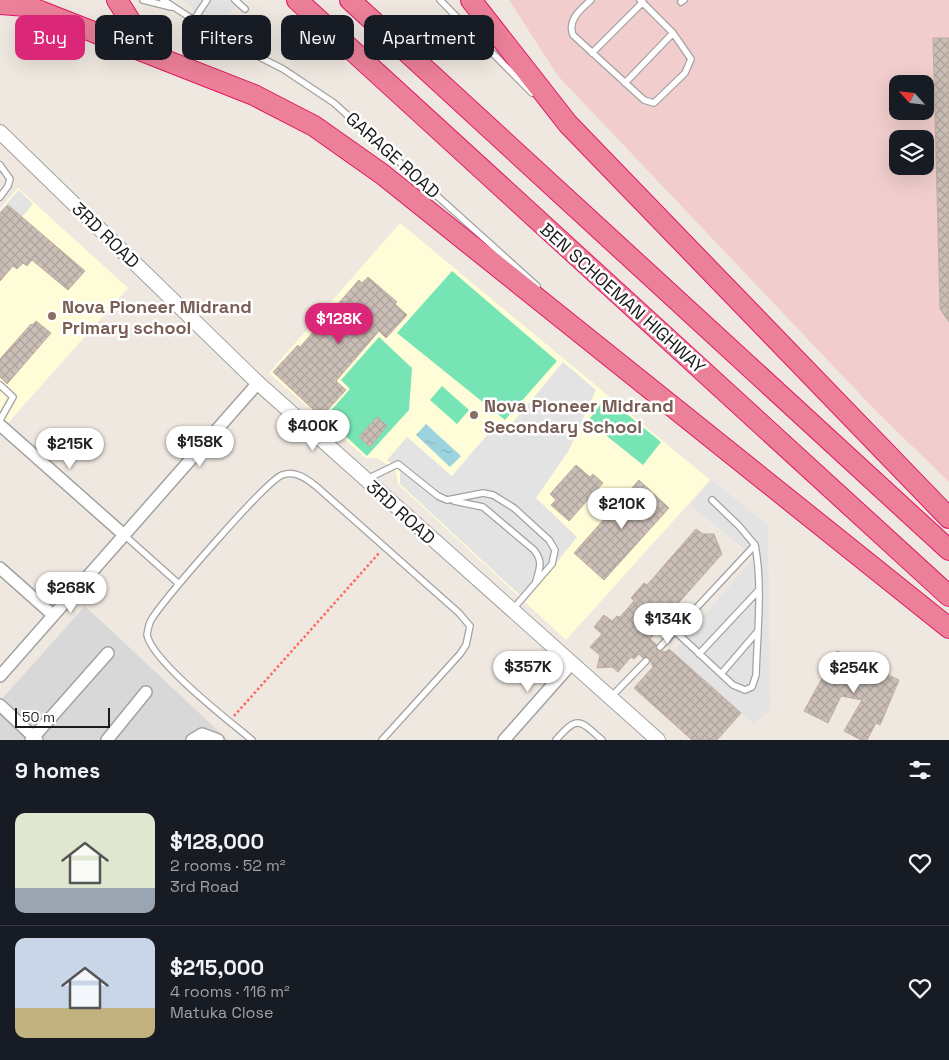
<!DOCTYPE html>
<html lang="en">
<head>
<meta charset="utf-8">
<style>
  :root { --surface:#171b24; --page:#242831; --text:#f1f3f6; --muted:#9ea1a6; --line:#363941; --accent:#db2777 }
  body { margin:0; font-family:"Space Grotesk",sans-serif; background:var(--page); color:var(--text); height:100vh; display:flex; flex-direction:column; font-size:19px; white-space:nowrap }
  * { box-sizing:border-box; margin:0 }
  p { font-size:16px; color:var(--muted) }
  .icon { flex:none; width:28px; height:28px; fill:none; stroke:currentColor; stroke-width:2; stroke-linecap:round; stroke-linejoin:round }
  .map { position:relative; height:740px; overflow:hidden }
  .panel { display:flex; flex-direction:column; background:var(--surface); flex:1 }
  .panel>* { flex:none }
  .top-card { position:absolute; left:15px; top:15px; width:500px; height:45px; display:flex; gap:10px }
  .needle { width:32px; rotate:297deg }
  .buttons { position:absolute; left:889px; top:75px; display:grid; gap:10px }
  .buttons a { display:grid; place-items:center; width:45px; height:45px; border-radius:10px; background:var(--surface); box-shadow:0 5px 20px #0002; font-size:25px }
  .scale { position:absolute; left:15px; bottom:12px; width:95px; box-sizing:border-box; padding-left:5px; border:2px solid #1b1b1b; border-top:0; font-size:14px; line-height:18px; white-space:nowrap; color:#1b1b1b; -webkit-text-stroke:4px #fff; paint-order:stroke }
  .price { position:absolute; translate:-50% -42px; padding:0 11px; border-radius:18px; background:#fff; color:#222; font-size:16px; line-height:32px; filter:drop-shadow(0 1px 2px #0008) }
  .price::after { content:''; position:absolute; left:50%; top:30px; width:15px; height:11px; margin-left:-8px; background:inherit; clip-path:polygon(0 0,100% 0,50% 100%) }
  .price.on { background:var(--accent); color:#fff }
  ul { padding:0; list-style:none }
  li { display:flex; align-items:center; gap:15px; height:125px; padding:0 15px }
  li+li { border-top:1px solid var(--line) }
  li span { display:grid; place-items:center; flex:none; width:140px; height:100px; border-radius:10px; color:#555 }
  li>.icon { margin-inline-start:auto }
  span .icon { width:60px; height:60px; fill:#fffc; stroke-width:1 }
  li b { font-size:21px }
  h2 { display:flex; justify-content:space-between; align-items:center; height:60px; padding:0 15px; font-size:21px }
  .tag { padding:0 18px; border-radius:10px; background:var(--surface); box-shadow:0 5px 20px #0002; font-size:18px; line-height:45px }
  .tag.on { background:var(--accent); color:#fff }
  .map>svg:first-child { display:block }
  .residential { fill:#d9d8d8 }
  .commercial { fill:#f1cdcd; fill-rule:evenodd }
  .education { fill:#fffdd7 }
  .pitch { fill:#76e4b5 }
  .parking { fill:#e3e3e3 }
  .water { fill:url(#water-ripples) }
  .building { fill:url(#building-cross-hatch); stroke:#c0ada1 }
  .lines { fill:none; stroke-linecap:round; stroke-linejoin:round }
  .service-casing { stroke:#a2a2a2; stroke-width:8 }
  .minor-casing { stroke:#a2a2a2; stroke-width:14 }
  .tertiary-casing { stroke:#a2a2a2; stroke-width:16 }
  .motorway-casing { stroke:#e21666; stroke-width:22 }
  .path { stroke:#ff685f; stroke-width:2.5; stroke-dasharray:2.5 2.5; stroke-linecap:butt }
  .service { stroke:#fff; stroke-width:5.5 }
  .minor { stroke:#fff; stroke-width:11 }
  .tertiary { stroke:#fff; stroke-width:14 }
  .motorway { stroke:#ec8099; stroke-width:20 }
  .education-dot { fill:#8d6e63; stroke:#fff; stroke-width:2 }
  .labels { text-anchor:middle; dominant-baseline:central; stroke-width:5; stroke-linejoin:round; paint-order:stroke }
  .street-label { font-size:18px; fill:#1b1b1b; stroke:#fff }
  .education-label { font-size:18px; font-weight:bold; fill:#785e54; stroke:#fff; text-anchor:start }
</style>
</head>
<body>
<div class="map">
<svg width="949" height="740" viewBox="0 0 949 740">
  <defs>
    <pattern id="water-ripples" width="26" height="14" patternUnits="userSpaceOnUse" patternTransform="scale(1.25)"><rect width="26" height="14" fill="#9cd3df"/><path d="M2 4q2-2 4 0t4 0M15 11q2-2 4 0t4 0" fill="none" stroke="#86b5bf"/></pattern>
    <pattern id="building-cross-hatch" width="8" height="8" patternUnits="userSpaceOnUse" patternTransform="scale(1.25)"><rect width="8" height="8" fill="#cabeb6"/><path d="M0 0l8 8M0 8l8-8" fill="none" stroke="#ada39c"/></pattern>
  </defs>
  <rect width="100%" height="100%" fill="#eee8e0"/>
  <path class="residential" d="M 85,606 L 228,740 L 0,740 L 0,701 Z"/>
  <path class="commercial" d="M 509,0 L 949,0 L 949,482 L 876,411 L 558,76 ZM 898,84 L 925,84 L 925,111 L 898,111 ZM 898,139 L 925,139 L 925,166 L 898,166 Z"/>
  <path class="education" d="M 18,188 L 128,288 L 8,423 L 0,416 L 0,209 Z
    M 400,223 L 710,480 L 566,640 L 398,484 L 396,472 L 390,466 L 377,458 L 366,458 L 269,373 Z"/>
  <path class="pitch" d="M 452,271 L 557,361 L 505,420 L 397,333 Z
    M 379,337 L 412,368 L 409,410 L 367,456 L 325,417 L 350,389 L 341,380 Z
    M 442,386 L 469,410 L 457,424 L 430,400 Z
    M 606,397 L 661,442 L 643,465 L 588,421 Z"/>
  <path class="parking" d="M 183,0 L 232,0 L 237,5 L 215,29 Z
    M 19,190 L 33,204 L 0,242 L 0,211 Z
    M 563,362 L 596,390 L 569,450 L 536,498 L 577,537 L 526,601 L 400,484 L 400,471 L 387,460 L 407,437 L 452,476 L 499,421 L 509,427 Z
    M 712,480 L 768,525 L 770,710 L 754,724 L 673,652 L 754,557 L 690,505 Z"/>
  <path class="water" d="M 426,424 L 461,456 L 450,467 L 416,435 Z"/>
  <path class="building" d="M 933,38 L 949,38 L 949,322 L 940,309 Z
    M 8,205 L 85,271 L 68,290 L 32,260 L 27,266 L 23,263 L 17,269 L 13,266 L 0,281 L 0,213 Z
    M 368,277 L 397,302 L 395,304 L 407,315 L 386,338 L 379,331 L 336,381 L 346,390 L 321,417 L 273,372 L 298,345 L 300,347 L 359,280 L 362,283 Z
    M 36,321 L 51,333 L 7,384 L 0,377 L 0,359 L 31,324 L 32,325 Z
    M 377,417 L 387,426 L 370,447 L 359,437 Z
    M 576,465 L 590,477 L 593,474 L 603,483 L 569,521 L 551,505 L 556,500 L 550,494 Z
    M 639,480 L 669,508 L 604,580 L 574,553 Z
    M 696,529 L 703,534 L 714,534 L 722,554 L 674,608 L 676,610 L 650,639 L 656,644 L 657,651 L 666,652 L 669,649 L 741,713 L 717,740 L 692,740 L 634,688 L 653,667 L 649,657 L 643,658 L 639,654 L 634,659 L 631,657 L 618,672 L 612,667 L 597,668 L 600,655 L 590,647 L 602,634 L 594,627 L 604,615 L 612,621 L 617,616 L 620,617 L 634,601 L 631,598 L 644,583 L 647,585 Z
    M 837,651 L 899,680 L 880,725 L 876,723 L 867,740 L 861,740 L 844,731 L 862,700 L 841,696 L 828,723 L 804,711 Z"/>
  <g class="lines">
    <defs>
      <path id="service" d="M 143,0 L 171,7
        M 163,0 L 220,37 L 283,69 L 334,103 L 537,286
        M 235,0 L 245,9
        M 440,0 L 532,93
        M 591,0 C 581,9 567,20 573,35 L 644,100 L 654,103 L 685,73 L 691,59 L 673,33 L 640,0
        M 681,2 L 684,0
        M 193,21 L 207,0
        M 592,53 L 643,2
        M 625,83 L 673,33
        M 0,165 L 10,179 L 8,186 L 0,197
        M 0,385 L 13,397 L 0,420
        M 367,479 L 398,464 L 438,496 L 447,500 L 483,493 L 493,495 L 514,508 L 549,540 L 555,550 L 552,564 L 513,609
        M 454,501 L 483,507 L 534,550 C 543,561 540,568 536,581
        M 123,534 L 179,584
        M 675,631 L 733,685 L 745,690 L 752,687 L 756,675 C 757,635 763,585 755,545
        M 660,647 L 755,545 L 739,526 L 712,500
        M 699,654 L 758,591
        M 721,674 L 757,632
        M 611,697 L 646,661
        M 252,740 C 228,720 153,662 147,635 C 148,628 149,622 153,617 C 168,595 264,483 282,475 C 296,470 307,479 317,487 L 459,613 L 470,626 L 466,645 L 460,654 L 382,740
        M 556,740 C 577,716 579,719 602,740"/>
      <path id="minor" d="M 0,425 L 123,534
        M 0,568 L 53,615
        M 0,676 L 258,383
        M 0,705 L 37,740
        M 31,740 L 108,653
        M 107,740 L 146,692
        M 192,740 L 202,734 L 218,740
        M 504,740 L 572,663"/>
      <path id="tertiary" d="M 0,132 L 258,383 L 658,740"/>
      <path id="motorway" d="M 117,0 L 141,38 L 161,52
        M 297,0 L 949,596
        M 350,0 L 949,550
        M 471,0 L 568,124 L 949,518
        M 0,4 L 26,6 L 40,11 L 254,95 L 314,126 L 382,174 L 949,628"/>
    </defs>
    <use href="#service" class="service-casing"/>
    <use href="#minor" class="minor-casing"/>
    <use href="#tertiary" class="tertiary-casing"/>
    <use href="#motorway" class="motorway-casing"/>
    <path class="path" d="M 234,716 L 380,552"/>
    <use href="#service" class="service"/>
    <use href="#minor" class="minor"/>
    <use href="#tertiary" class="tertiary"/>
    <use href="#motorway" class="motorway"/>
  </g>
  <g class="education-dot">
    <circle cx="52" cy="316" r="5"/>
    <circle cx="474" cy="415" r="5"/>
  </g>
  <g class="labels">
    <g class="street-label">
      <text transform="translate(393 155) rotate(42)">GARAGE ROAD</text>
      <text transform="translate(106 235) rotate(44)">3RD ROAD</text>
      <text transform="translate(623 298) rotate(42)">BEN SCHOEMAN HIGHWAY</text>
      <text transform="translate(401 512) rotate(42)">3RD ROAD</text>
    </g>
    <g class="education-label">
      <text x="62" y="306">Nova Pioneer Midrand<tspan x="62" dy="21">Primary school</tspan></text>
      <text x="484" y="405">Nova Pioneer Midrand<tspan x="484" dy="21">Secondary School</tspan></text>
    </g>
  </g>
</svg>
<div class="buttons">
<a><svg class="needle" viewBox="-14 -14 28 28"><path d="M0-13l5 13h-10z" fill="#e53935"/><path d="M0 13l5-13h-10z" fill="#9ea1a6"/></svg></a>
<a><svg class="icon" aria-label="layers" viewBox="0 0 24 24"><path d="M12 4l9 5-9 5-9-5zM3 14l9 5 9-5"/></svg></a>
</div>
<div class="scale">50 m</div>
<b class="price on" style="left:339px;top:345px">$128K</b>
<b class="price" style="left:313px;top:452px">$400K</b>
<b class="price" style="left:200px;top:468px">$158K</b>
<b class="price" style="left:70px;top:470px">$215K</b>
<b class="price" style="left:622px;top:530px">$210K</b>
<b class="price" style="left:71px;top:614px">$268K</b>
<b class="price" style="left:668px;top:645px">$134K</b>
<b class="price" style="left:528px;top:693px">$357K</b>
<b class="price" style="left:854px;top:694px">$254K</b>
<div class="top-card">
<a class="tag on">Buy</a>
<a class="tag">Rent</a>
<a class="tag">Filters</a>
<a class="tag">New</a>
<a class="tag">Apartment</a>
</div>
</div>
<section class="panel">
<h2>9 homes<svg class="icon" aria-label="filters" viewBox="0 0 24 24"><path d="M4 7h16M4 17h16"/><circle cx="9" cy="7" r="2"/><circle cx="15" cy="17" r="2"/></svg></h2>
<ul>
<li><span style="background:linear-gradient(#dfe7d0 75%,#9aa5b1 0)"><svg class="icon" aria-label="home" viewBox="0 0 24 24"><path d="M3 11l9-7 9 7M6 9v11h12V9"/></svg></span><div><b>$128,000</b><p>2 rooms · 52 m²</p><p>3rd Road</p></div><svg class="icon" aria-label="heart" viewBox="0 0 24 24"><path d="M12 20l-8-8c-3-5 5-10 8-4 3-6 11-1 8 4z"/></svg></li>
<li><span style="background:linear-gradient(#c9d6e8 70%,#c2b280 0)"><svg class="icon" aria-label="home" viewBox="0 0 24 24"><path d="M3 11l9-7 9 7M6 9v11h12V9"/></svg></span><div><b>$215,000</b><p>4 rooms · 116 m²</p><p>Matuka Close</p></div><svg class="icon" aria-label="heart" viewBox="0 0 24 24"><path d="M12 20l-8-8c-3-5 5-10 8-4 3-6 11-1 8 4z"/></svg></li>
</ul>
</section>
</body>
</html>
